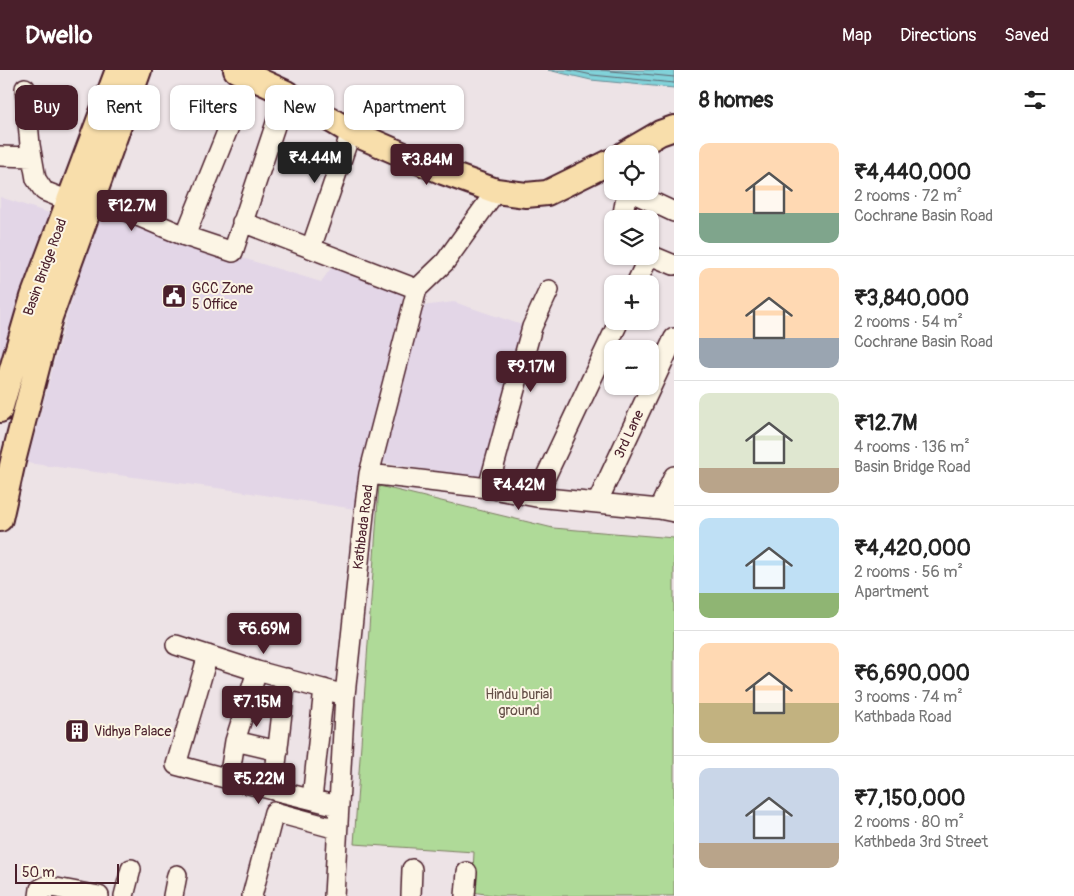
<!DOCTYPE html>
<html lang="en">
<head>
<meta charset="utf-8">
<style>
  :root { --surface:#fff; --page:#f2f2f2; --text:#222; --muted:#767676; --line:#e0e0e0; --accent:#4a1f2b }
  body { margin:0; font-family:Pangolin,sans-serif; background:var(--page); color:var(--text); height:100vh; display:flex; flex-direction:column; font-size:19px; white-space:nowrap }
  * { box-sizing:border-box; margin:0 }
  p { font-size:16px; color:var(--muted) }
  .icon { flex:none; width:28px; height:28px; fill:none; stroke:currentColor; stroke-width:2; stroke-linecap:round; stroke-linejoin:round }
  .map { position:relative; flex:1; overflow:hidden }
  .details { display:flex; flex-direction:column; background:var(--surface); width:400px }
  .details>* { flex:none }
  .banner { position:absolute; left:15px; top:15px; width:475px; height:45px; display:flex; gap:10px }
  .controls { position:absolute; left:604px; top:75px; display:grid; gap:10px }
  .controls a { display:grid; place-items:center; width:55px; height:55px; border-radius:10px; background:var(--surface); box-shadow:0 1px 4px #0004; font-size:25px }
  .scale { position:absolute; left:15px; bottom:12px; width:104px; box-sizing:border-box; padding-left:5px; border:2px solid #4a1f2b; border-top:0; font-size:14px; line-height:18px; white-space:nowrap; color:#4a1f2b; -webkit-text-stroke:4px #fcf5e5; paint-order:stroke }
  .price { position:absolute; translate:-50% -42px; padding:0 11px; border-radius:5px; background:var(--accent); color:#fff; font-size:16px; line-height:32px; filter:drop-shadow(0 1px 2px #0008) }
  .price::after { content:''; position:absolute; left:50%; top:30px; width:15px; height:11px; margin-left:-8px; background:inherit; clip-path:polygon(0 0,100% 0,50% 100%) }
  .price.current { background:#222; color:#fff }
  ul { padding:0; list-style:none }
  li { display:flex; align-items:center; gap:15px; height:125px; padding:0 25px }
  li+li { border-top:1px solid var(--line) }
  li span { display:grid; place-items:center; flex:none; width:140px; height:100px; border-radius:10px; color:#555 }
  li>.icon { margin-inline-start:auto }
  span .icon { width:60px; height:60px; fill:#fffc; stroke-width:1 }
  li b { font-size:21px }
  h2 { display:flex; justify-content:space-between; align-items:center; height:60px; padding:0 25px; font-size:21px }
  .tag { padding:0 18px; border-radius:10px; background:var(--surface); box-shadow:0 1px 4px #0004; font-size:18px; line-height:45px }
  .tag.current { background:var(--accent); color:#fff }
  header { display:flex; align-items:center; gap:30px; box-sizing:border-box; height:70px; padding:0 25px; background:var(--accent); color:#fff }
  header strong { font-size:24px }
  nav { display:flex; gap:28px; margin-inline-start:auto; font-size:18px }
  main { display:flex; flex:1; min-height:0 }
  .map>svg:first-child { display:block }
  .built { fill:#e3d6e7 }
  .green { fill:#afda98; stroke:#7c7c62 }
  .water { fill:#81d2d9; stroke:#6b8a93 }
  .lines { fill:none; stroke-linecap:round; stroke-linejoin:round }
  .shore { stroke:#606771; stroke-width:1 }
  .minor-casing { stroke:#4a1f2b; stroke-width:22 }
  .major-casing { stroke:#4a1f2b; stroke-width:28 }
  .minor { stroke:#fcf5e5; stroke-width:19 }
  .major { stroke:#f8deab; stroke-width:24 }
  .labels { text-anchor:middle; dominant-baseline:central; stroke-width:4; stroke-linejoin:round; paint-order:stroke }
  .street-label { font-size:14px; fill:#4a1f2b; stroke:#fcf5e5 }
  .poi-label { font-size:14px; fill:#4a1f2b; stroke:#fcf5e5; text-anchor:start }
  .park-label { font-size:14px; fill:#634e46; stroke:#fcf5e5 }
</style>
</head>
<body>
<header>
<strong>Dwello</strong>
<nav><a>Map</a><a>Directions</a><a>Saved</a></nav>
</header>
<main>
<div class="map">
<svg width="674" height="826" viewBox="0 0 674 826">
  <rect width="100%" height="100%" fill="#ede3e6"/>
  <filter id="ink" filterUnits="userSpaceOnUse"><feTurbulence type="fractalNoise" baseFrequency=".02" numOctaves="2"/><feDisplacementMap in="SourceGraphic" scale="10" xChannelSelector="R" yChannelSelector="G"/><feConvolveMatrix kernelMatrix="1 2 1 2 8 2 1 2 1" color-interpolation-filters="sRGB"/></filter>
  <g filter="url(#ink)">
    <path class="built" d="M 0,127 L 52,144 L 0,297 Z
      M 99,144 L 321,212 L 336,191 L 405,220 L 355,439 L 232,420 L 27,393 L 65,252 Z
      M 454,232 L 522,255 L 482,408 L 379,392 L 421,236 Z"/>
    <path class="green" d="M 379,416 L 553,458 L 674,468 L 674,826 L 499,826 L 472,822 L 474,782 L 354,774 Z"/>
    <path class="water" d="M 548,0 L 674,0 L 674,18 L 591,10 Z"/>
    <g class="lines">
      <path class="shore" d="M 569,0 L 592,5 L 674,13
        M 601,0 L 674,7"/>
      <defs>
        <path id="minor" d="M 25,18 L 30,75 L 36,109 L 44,121 L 69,131
          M 0,86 L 32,87
          M 629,121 L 674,142
          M 93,127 L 185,166 L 233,182 L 286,23
          M 622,149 L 627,121
          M 242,152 L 417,219
          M 185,166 L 249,7
          M 311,178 L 351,62
          M 650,185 L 674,195
          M 636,214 L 649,186
          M 369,404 L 488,418 L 536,427 L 659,439 L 674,442
          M 488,418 L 532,257 L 549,220
          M 536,427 L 619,251
          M 597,433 L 674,268
          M 659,439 L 674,406
          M 176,575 L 257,601 L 345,625
          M 208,585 L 176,695 L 229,709 L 338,736
          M 235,671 L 278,681
          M 229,709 L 235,671 L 257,601
          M 273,720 L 286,608
          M 312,729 L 324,619
          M 39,826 L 40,819 L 46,816 L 99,826
          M 124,826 L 131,799
          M 173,826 L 177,805
          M 252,826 L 274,742 L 337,759
          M 334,826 L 345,625 L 364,444 L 369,404 L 417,219 L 445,192 L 496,121
          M 411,826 L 412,799
          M 465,826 L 467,802"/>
        <path id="major" d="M 236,0 L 286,23 L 351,62 L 443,102 L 496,121 L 526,125 L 547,123 L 612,91
          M 624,84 L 660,63 L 674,58
          M 0,340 L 33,227 L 118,0
          M 0,449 L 13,391 L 50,247 L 139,0"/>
      </defs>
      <use href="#minor" class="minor-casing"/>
      <use href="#major" class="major-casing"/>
      <use href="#minor" class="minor"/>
      <use href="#major" class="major"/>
    </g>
  </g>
  <defs>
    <symbol id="civic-square" viewBox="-11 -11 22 22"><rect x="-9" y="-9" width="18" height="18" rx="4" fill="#4a1f2b" stroke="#fcf5e5"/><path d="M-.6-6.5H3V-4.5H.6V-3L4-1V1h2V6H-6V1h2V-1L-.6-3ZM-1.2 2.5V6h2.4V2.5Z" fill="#fff"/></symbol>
    <symbol id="building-square" viewBox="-11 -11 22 22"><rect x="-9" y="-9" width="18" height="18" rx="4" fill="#4a1f2b" stroke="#fcf5e5"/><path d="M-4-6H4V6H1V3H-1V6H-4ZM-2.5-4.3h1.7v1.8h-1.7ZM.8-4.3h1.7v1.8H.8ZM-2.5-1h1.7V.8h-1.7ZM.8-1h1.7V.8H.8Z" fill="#fff"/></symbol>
  </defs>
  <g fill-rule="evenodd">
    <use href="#civic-square" x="160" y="212" width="28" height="28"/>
    <use href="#building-square" x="63" y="647" width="28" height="28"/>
  </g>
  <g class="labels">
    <g class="street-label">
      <text transform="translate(45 197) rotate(-70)">Basin Bridge Road</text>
      <text transform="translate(629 364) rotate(-65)">3rd Lane</text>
      <text transform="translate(363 457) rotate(-83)">Kathbada Road</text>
    </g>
    <g class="poi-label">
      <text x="192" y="218">GCC Zone<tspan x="192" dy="16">5 Office</tspan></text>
      <text x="94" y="661">Vidhya Palace</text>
    </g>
    <g class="park-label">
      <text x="519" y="624">Hindu burial<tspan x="519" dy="16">ground</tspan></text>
    </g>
  </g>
</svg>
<div class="controls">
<a><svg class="icon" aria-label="locate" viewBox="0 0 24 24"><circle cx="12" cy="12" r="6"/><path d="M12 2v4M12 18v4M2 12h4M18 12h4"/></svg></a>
<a><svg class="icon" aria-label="layers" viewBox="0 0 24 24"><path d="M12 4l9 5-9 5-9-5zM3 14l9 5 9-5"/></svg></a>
<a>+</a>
<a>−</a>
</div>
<div class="scale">50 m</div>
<b class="price current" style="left:315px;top:114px">₹4.44M</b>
<b class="price" style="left:427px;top:116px">₹3.84M</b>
<b class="price" style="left:132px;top:162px">₹12.7M</b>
<b class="price" style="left:531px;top:323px">₹9.17M</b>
<b class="price" style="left:519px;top:441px">₹4.42M</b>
<b class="price" style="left:264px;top:585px">₹6.69M</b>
<b class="price" style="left:257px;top:658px">₹7.15M</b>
<b class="price" style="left:259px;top:735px">₹5.22M</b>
<div class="banner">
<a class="tag current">Buy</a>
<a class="tag">Rent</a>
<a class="tag">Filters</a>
<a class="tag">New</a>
<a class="tag">Apartment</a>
</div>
</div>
<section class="details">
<h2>8 homes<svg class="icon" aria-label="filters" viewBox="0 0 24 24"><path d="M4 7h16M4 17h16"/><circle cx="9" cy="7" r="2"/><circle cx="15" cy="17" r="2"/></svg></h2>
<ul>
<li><span style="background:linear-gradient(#ffd9b3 70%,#7fa58c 0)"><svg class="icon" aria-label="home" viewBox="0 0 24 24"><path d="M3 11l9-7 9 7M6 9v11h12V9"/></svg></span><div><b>₹4,440,000</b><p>2 rooms · 72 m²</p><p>Cochrane Basin Road</p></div></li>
<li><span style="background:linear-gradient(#ffd9b3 70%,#9aa5b1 0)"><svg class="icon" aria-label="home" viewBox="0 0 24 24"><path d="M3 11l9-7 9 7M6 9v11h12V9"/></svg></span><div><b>₹3,840,000</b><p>2 rooms · 54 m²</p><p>Cochrane Basin Road</p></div></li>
<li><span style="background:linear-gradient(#dfe7d0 75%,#b9a48a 0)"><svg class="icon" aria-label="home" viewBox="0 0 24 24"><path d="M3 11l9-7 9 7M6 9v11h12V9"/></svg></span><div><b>₹12.7M</b><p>4 rooms · 136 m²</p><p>Basin Bridge Road</p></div></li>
<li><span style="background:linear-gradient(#bfe0f5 75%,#8fb573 0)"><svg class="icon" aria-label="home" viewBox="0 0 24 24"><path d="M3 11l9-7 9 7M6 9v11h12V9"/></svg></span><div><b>₹4,420,000</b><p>2 rooms · 56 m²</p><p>Apartment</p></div></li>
<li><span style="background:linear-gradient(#ffd9b3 60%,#c2b280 0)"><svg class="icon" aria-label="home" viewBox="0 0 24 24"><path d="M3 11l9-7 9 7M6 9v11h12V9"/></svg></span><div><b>₹6,690,000</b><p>3 rooms · 74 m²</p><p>Kathbada Road</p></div></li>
<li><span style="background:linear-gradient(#c9d6e8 75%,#b9a48a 0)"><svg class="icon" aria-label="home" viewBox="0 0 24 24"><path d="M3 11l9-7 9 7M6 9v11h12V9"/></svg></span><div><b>₹7,150,000</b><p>2 rooms · 80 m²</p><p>Kathbeda 3rd Street</p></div></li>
</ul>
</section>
</main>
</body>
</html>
